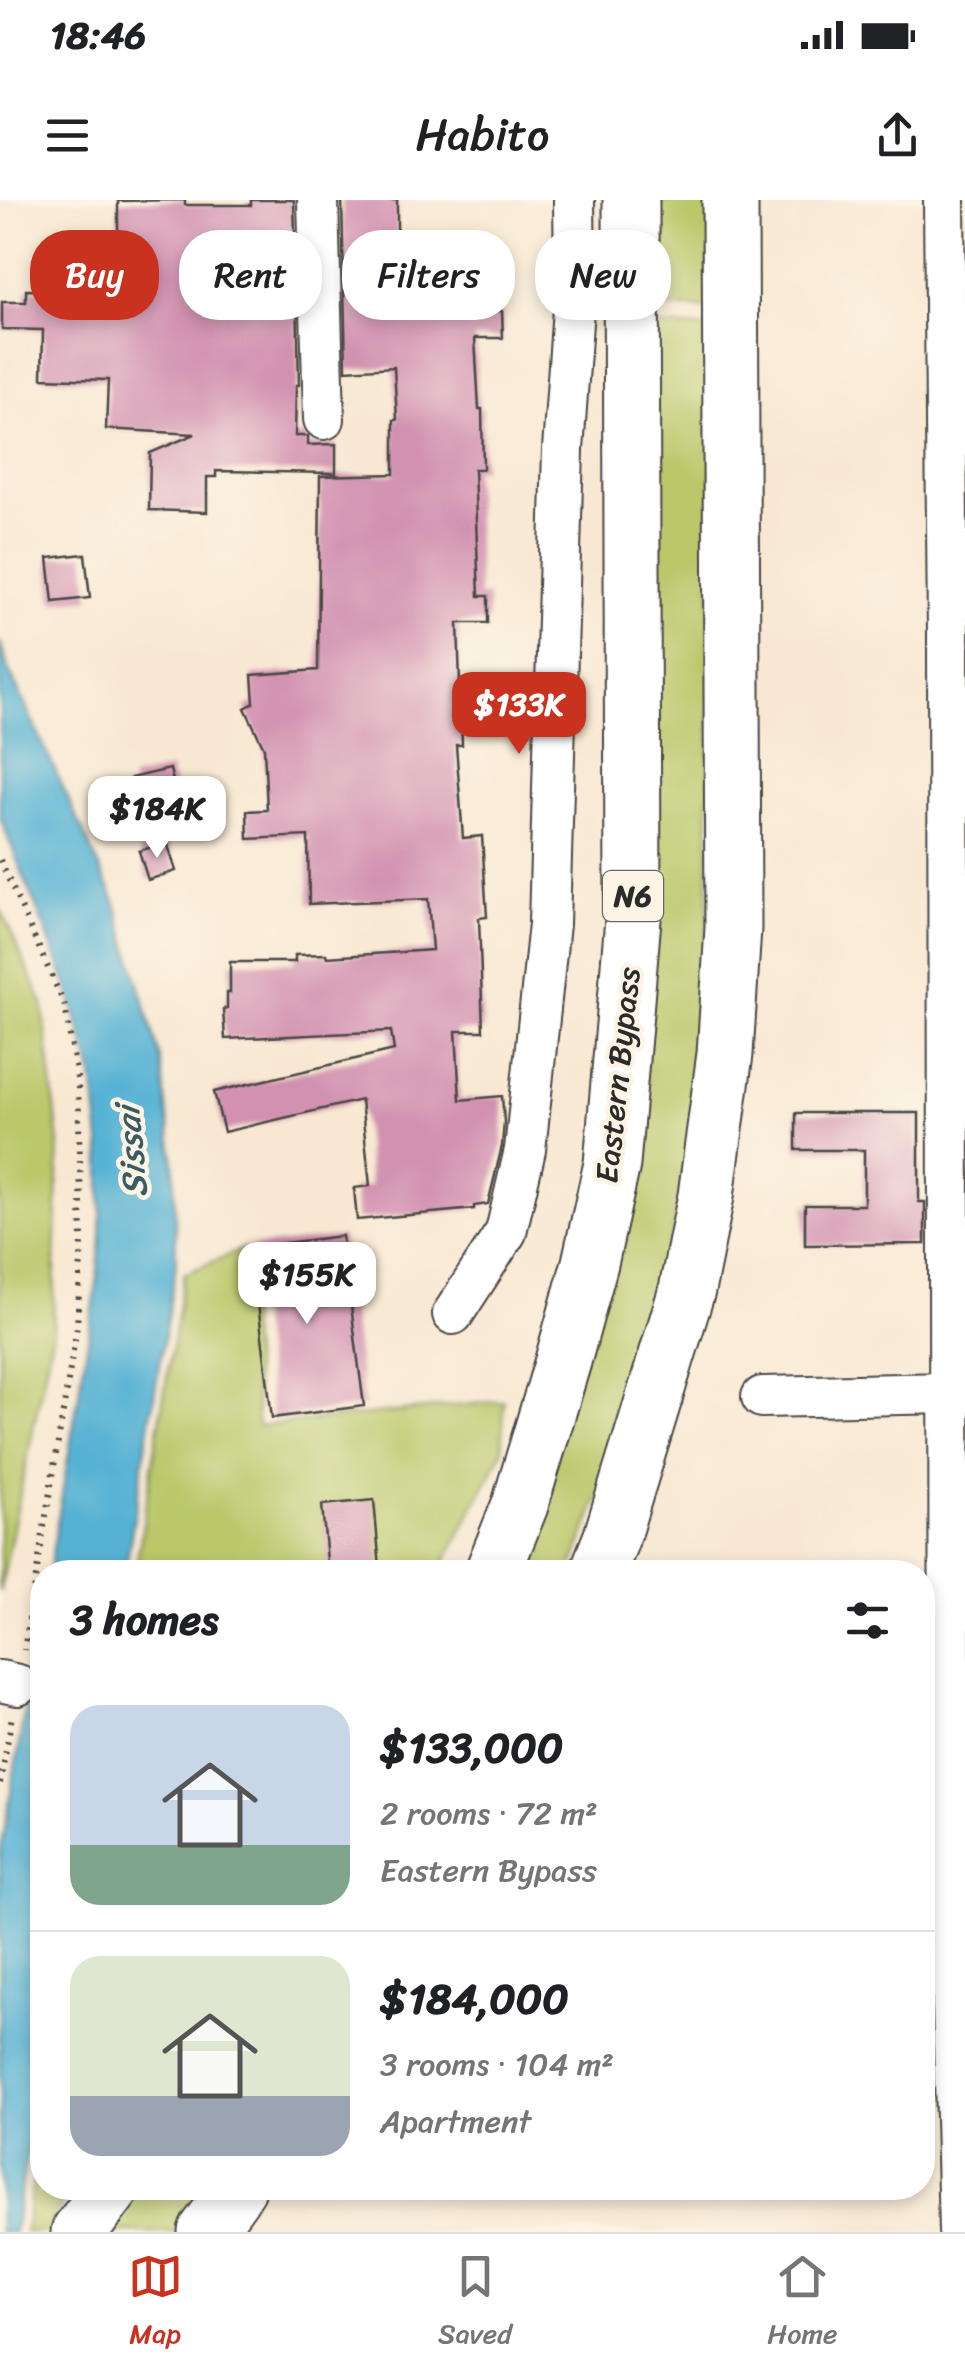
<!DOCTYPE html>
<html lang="en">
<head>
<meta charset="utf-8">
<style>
  :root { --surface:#fff; --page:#f2f2f2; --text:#202124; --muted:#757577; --line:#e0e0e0; --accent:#c8321e }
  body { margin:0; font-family:Sriracha,sans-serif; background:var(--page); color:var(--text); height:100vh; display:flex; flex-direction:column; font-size:38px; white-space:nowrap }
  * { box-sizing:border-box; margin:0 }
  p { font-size:32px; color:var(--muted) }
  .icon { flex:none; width:55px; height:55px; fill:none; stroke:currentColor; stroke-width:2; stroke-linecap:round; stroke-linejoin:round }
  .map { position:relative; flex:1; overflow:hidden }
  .sheet { position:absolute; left:30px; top:1360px; width:905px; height:640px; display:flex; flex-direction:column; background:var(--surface); border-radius:40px; box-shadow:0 5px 15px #0003 }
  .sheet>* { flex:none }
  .top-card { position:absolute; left:30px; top:30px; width:905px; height:90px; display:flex; gap:20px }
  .price { position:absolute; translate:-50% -85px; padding:0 22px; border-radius:20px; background:#fff; color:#222; font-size:32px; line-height:65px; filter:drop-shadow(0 2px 5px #0008) }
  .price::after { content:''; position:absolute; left:50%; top:60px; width:30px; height:22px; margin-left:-15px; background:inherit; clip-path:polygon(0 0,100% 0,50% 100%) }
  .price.active { background:var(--accent); color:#fff }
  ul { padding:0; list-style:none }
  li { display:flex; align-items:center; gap:30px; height:250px; padding:0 40px }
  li+li { border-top:2px solid var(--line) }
  li span { display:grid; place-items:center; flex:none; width:280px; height:200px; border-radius:30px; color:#555 }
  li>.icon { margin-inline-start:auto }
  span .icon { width:120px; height:120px; fill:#fffc; stroke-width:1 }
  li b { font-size:42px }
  h2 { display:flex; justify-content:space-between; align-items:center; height:120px; padding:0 40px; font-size:42px }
  .tag { padding:0 35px; border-radius:40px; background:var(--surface); box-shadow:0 5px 15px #0003; font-size:35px; line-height:90px }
  .tag.active { background:var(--accent); color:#fff }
  .status { display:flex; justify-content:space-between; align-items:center; height:70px; padding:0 50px; background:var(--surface); direction:ltr }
  .status svg { height:28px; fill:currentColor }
  header { display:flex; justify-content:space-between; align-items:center; height:130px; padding:0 40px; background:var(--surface); font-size:45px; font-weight:600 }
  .dock { display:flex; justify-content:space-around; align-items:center; height:140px; border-top:2px solid var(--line); background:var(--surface); font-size:28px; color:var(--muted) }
  .dock a { display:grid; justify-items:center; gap:5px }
  .dock .active { color:var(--accent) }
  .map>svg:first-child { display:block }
  .green { fill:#bac86a; stroke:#727a4a; stroke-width:2.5 }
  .water { fill:#56b2d4; stroke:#406e80; stroke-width:2.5 }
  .building { fill:#d291b1 }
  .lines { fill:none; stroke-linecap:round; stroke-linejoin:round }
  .street-casing { stroke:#4a4744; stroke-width:44 }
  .highway-casing { stroke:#4a4744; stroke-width:59 }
  .path { stroke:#4a4744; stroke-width:6; stroke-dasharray:2.5 8; stroke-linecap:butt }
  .street { stroke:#fff; stroke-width:40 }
  .highway { stroke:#fff; stroke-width:55 }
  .labels { text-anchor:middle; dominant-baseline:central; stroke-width:9; stroke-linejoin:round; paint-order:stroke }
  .shield { fill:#fcf5e5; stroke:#6a6863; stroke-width:2.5 }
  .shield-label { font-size:30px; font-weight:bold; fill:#2b2b2b }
  .street-label { font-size:32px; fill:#2b2b2b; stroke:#fcf5e5 }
  .water-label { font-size:35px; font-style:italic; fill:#3a5a66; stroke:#fcf5e5 }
</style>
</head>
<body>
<div class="status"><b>18:46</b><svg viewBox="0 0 49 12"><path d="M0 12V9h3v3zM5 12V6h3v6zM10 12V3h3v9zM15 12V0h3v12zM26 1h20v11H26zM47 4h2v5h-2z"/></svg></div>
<header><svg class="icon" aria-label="menu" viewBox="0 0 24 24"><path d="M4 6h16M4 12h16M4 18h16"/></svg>Habito<svg class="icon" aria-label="share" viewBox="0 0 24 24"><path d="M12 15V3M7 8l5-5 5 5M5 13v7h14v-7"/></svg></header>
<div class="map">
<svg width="965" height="2032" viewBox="0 0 965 2032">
  <rect width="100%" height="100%" fill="#fcf5e5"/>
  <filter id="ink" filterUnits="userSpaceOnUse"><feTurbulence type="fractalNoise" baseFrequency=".01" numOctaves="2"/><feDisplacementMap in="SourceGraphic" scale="20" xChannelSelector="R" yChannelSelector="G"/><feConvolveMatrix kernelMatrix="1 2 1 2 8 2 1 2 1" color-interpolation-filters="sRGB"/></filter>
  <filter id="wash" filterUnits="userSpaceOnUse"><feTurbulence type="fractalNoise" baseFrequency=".0048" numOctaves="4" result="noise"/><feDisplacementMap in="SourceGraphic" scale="40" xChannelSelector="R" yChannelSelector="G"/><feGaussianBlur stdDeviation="2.25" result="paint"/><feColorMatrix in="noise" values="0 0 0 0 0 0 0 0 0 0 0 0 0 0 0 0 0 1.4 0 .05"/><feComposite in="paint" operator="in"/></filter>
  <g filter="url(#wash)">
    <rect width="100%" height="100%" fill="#f8e8d2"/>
    <path class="green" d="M 649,0 L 713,0 L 714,109 L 649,107 Z
      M 650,126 L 714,128 L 708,712 L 694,933 L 636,1199 L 570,1372 L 542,1372 L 504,1353 L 624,952 Z
      M 0,708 L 43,804 L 59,943 L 53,1131 L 0,1392 Z
      M 243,1049 L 258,1226 L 504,1201 L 502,1252 L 440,1372 L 135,1372 L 184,1074 Z
      M 42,1925 L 42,1988 L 73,1988 L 45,2032 L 25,2032 Z
      M 134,1988 L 213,1988 L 181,2032 L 103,2032 Z"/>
    <path class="water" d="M 0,441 L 8,468 L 116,703 L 160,857 L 174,963 L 176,1065 L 125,1372 L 49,1372 L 96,1091 L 101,1037 L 101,952 L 93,873 L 66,782 L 0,617 Z
      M 42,1408 L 42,1863 L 14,2032 L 0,2032 L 0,1656 Z"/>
    <g id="blocks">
      <path class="building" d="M 185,0 L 185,5 L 251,5 L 251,0 L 294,0 L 295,38 L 239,39 L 239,94 L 297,93 L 299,185 L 296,185 L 295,236 L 308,236 L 308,245 L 336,244 L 336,273 L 216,271 L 216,277 L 207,277 L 207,312 L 149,310 L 150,253 L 195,234 L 106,229 L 108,180 L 42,178 L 43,130 L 2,129 L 2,102 L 26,102 L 26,90 L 109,91 L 110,79 L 118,79 L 118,1 Z
        M 342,0 L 397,0 L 397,75 L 471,72 L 473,111 L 502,111 L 503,138 L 475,138 L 479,209 L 482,209 L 483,269 L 474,269 L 479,396 L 488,396 L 488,423 L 458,423 L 462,545 L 456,545 L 463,638 L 482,636 L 487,717 L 479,718 L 483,831 L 456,831 L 460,900 L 502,896 L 504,922 L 502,946 L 488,1004 L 474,1006 L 474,1009 L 357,1020 L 354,988 L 370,986 L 361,900 L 224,932 L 214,892 L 394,850 L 391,831 L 225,839 L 223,809 L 227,808 L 227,793 L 230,793 L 230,762 L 295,762 L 295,755 L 326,754 L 327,757 L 432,750 L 428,699 L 309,704 L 308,636 L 248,639 L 247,611 L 267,610 L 264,548 L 245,508 L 254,503 L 252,475 L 318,470 L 320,276 L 394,274 L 394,220 L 397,220 L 394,167 L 346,170 Z
        M 85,354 L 90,398 L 53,402 L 48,358 Z
        M 170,569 L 180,609 L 142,618 L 131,578 Z
        M 167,642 L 176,671 L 148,680 L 139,651 Z
        M 796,913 L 919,913 L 919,1002 L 925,1002 L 925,1044 L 805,1045 L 805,1005 L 864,1005 L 864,950 L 796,950 Z
        M 342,1036 L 364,1206 L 272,1218 L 251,1047 Z
        M 374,1300 L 380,1368 L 328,1372 L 322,1305 Z"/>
    </g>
  </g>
  <g filter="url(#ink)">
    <use href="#blocks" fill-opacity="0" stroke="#4a4744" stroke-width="2.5"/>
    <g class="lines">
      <defs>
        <path id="street" d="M 318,0 L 324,219
          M 944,0 L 948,433 L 950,1693 L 959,2032
          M 453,1114 L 506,1032 L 525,950 L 549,724 L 563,250 L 575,80 L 574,0
          M 762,1197 L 949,1193
          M 0,1481 L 18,1485"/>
        <path id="highway" d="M 493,1372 L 520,1305 L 563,1161 L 590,1063 L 612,964 L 633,719 L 631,0
          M 598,1372 L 611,1339 L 687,1090 L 706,996 L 725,854 L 733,728 L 730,0
          M 79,2032 L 112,1988
          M 206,2032 L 238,1988"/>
      </defs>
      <use href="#street" class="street-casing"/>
      <use href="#highway" class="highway-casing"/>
      <path class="path" d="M 0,660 L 65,806 L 78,884 L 82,1042 L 77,1126 L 24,1450
        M 0,1584 L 12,1516"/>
      <use href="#street" class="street"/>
      <use href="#highway" class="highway"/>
    </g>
  </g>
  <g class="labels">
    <rect class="shield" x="603" y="671" width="60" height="50" rx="8"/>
    <g class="shield-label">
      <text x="633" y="696">N6</text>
    </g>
    <g class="street-label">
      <text transform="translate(618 875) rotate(-84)">Eastern Bypass</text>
    </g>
    <g class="water-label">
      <text transform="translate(131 952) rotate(-95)">Sissai</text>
    </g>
  </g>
</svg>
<b class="price active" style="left:519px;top:557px">$133K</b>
<b class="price" style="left:157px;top:661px">$184K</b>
<b class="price" style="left:307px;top:1127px">$155K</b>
<div class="top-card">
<a class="tag active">Buy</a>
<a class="tag">Rent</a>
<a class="tag">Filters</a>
<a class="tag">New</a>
</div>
<section class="sheet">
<h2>3 homes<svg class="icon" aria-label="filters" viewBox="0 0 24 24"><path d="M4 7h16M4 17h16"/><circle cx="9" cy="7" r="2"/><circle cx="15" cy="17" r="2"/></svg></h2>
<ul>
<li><span style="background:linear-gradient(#c9d6e8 70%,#7fa58c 0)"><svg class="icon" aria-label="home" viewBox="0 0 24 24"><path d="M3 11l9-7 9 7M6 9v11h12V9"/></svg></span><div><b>$133,000</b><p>2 rooms · 72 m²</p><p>Eastern Bypass</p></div></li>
<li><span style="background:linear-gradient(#dfe7d0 70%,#9aa5b1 0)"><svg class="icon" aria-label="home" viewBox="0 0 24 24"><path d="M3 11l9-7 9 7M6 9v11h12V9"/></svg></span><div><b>$184,000</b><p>3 rooms · 104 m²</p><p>Apartment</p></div></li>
</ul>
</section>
</div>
<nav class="dock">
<a class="active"><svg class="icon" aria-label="map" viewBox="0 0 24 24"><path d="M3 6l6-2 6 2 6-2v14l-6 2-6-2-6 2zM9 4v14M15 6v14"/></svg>Map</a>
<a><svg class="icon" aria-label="saved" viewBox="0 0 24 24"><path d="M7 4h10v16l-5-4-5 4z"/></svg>Saved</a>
<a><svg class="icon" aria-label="home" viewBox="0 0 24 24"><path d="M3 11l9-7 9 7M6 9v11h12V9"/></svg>Home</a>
</nav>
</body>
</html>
